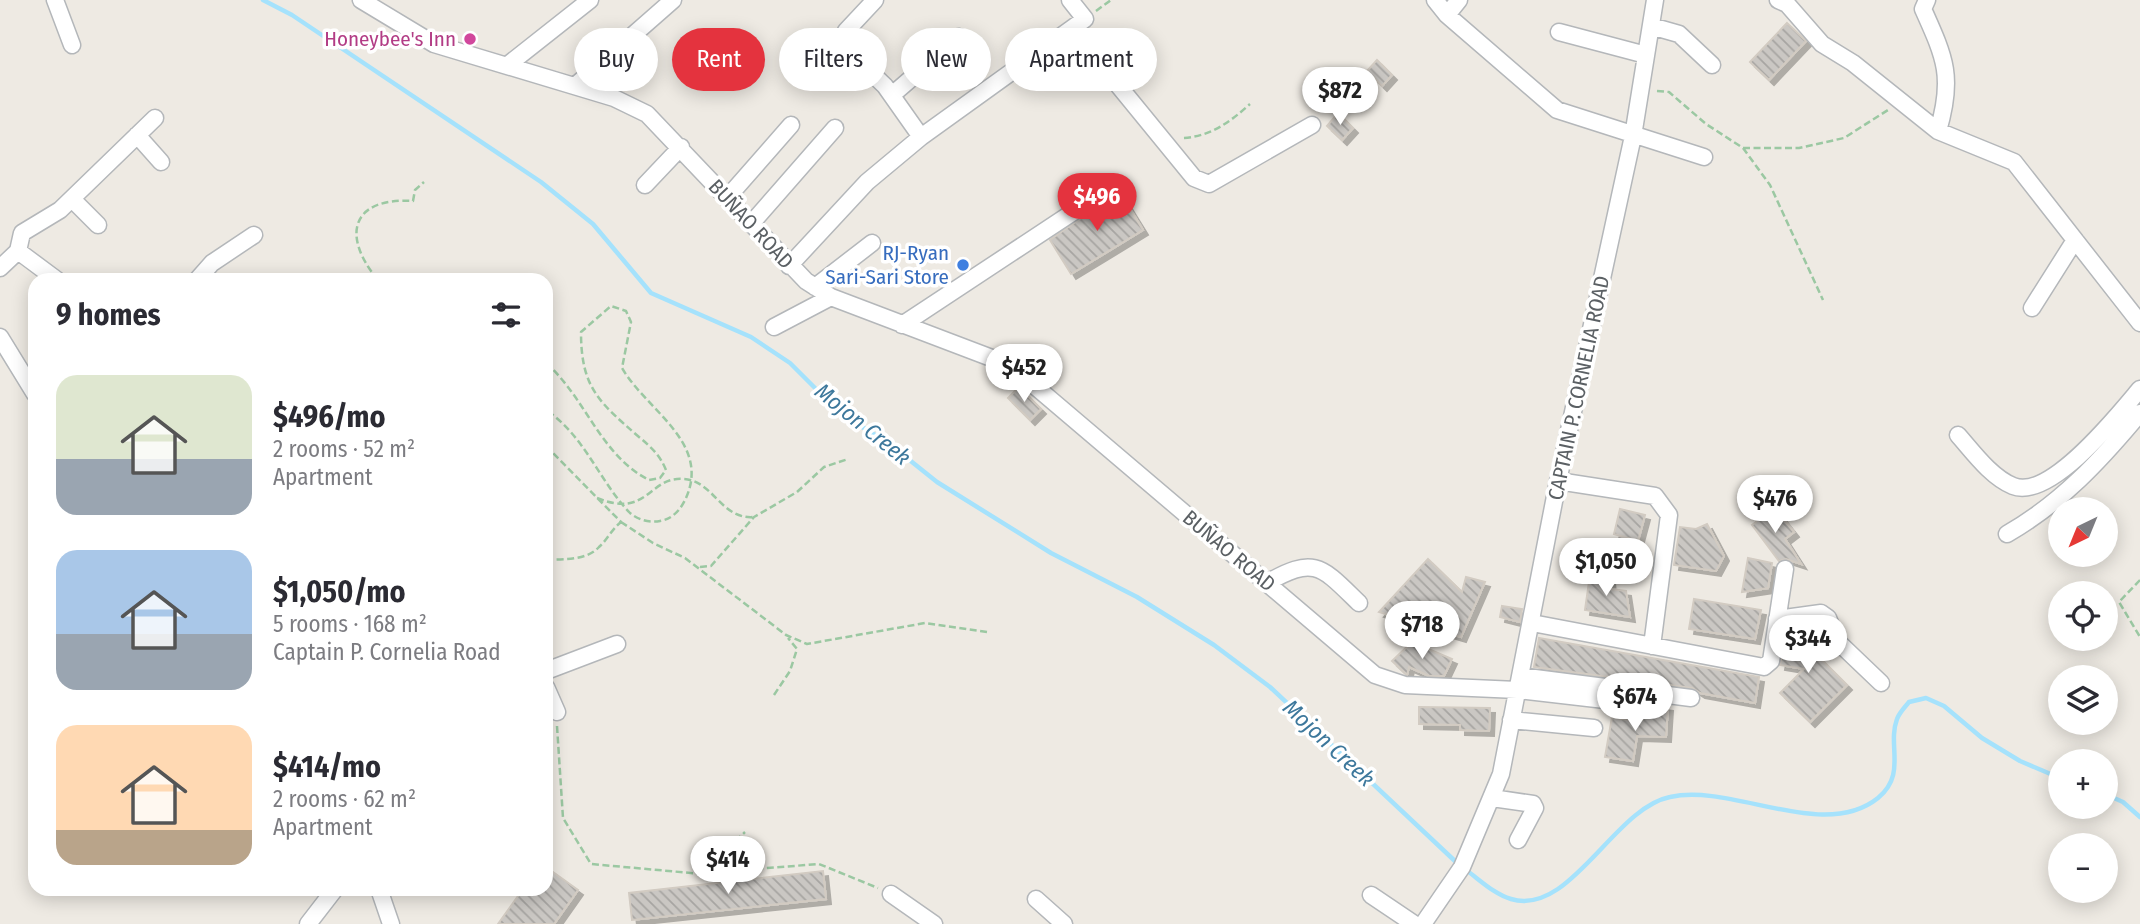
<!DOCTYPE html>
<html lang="en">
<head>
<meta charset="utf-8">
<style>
  :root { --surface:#fff; --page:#f7f7f7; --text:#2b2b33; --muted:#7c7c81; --accent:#e4333e }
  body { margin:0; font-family:"Fira Sans Condensed",sans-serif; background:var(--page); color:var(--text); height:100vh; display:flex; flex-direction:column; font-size:26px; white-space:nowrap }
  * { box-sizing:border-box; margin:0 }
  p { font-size:23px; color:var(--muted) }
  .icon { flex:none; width:38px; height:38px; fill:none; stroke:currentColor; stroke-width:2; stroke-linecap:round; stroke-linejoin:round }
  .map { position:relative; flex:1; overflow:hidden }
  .panel { position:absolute; left:28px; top:273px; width:525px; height:623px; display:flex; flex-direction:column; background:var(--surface); border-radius:21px; box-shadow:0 4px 18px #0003 }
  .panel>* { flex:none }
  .guide { position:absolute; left:574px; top:28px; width:665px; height:63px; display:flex; gap:14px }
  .needle { width:46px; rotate:223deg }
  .buttons { position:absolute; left:2048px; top:497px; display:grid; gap:14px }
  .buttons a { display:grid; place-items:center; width:70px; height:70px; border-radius:50%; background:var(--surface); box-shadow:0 4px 18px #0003; font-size:35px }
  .price { position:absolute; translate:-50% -60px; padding:0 16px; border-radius:24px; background:#fff; color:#222; font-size:23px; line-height:46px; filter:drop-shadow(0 2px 4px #0008) }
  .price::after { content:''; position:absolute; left:50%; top:42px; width:21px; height:16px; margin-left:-10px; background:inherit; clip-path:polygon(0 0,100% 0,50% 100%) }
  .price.selected { background:var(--accent); color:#fff }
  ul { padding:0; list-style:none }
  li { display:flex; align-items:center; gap:21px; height:175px; padding:0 28px }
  li span { display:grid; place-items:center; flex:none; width:196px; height:140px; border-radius:21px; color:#555 }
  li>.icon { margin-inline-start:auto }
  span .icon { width:84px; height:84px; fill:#fffc; stroke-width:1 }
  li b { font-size:30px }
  h2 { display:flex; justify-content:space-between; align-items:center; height:84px; padding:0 28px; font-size:30px }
  .pill { padding:0 24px; border-radius:32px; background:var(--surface); box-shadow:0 4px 18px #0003; font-size:24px; line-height:63px }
  .pill.selected { background:var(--accent); color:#fff }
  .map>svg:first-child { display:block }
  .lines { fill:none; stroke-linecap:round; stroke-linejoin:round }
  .stream { stroke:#a5e2fc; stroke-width:4.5 }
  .building { fill:url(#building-back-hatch); stroke:#d2cbc2; stroke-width:2; filter:url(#shadow) }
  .minor-casing { stroke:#b4b7ba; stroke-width:19 }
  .path { stroke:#9bc8a2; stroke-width:2.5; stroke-dasharray:7 3.5; stroke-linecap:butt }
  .minor { stroke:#fff; stroke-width:16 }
  .hotel-dot { fill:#d1479c; stroke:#fff; stroke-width:2.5 }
  .shop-dot { fill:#3f7fe0; stroke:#fff; stroke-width:2.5 }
  .labels { text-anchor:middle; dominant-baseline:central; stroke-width:7; stroke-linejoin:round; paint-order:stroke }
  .hotel-label { font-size:21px; fill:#b23c85; stroke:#fff; text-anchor:end }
  .street-label { font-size:21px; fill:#5b6064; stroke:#fff }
  .shop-label { font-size:21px; fill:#366cbe; stroke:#fff; text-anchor:end }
  .water-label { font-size:23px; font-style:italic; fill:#3d789c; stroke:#fff }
</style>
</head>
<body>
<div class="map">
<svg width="2140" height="924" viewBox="0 0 2140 924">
  <defs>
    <pattern id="building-back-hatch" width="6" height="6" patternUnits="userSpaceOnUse" patternTransform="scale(1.75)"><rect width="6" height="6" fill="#cac7c3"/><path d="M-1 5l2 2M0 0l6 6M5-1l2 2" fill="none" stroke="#a7a5a2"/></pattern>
    <filter id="shadow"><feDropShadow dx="5" dy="5" stdDeviation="0" flood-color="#0004"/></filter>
  </defs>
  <rect width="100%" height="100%" fill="#eeeae3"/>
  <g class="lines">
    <path class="stream" d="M 263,0 L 292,15 L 541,182 L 593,224 L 651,293 L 751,337 L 790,363 L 839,412 L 892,446 L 937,482 L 1051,553 L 1137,597 L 1214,645 L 1270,687 L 1456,862
      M 2105,794 L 2123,802 L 2140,817
      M 1466,870 C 1480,880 1494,894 1511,899 C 1570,917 1614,808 1670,797 C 1733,783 1823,842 1878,798 C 1907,774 1887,746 1897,719 C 1899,713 1905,707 1909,702 L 1926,698 L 1944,706 L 1982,738 L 2020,761 L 2060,778"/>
  </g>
  <path class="building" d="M 1787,23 L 1806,41 L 1769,80 L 1750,62 Z
    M 1377,60 L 1392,75 L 1382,86 L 1367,71 Z
    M 1338,113 L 1353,128 L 1342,140 L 1327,126 Z
    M 1119,191 L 1143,230 L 1071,274 L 1050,240 Z
    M 1019,387 L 1041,409 L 1030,420 L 1008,398 Z
    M 1759,500 L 1773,522 L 1781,516 L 1794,532 L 1785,539 L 1801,564 L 1786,559 L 1779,561 L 1752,525 L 1756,522 Z
    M 1620,509 L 1645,515 L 1638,541 L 1614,534 Z
    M 1707,524 L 1724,556 L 1716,571 L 1674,565 L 1680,527 L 1696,529 Z
    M 1748,558 L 1772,563 L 1768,588 L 1742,592 Z
    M 1428,559 L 1462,592 L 1466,577 L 1485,582 L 1461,637 L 1379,612 Z
    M 1590,575 L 1610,578 L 1611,589 L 1626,591 L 1630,617 L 1585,610 Z
    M 1694,599 L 1761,610 L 1755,639 L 1689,629 Z
    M 1502,606 L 1522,609 L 1520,622 L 1500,617 Z
    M 1803,626 L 1814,628 L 1811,649 L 1847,685 L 1810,722 L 1780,693 L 1804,669 L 1780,665 L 1787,628 Z
    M 1539,638 L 1759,677 L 1755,703 L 1700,693 L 1692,688 L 1534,667 Z
    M 1412,642 L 1452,659 L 1444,676 L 1429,676 L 1409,667 L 1407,675 L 1392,661 Z
    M 1659,705 L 1668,706 L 1666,737 L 1637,736 L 1633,761 L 1605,757 L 1612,717 L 1638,722 L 1649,715 L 1648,709 Z
    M 1419,707 L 1490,708 L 1489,731 L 1460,730 L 1460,725 L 1419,724 Z
    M 546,867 L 578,890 L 554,924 L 498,924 L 523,889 L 546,889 Z
    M 823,871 L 826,899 L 632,920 L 629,893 Z"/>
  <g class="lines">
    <defs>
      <path id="minor" d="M 55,0 L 72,45
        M 361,0 L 434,44 L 614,98 L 647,114 L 806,281 L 831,297 L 1010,365 L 1375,675 L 1405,685 L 1517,690 L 1605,700
        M 875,0 L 846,31 L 844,40 L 860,62 L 885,86 L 921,137
        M 1435,0 L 1447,15 L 1557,110 L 1704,157
        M 1778,0 L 1787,4 L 1822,44 L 1853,63 L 1938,131 L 2014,162 L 2140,323
        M 1927,0 L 1923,9 C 1945,58 1954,77 1938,131
        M 1447,15 L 1459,0
        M 1651,26 L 1679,34 L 1712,65
        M 1073,30 L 1194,178 L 1209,184 L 1312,125
        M 1559,32 L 1646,55
        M 509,64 L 590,0
        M 575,86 L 673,0
        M 892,95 L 959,37
        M 137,135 L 161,162
        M 645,185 L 681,147
        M 727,198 L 791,125
        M 72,199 L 98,225
        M 751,224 L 835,128
        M 18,251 L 57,280
        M 789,266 L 867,182 L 921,137 L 1085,19 L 1070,0
        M 0,268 L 18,251 L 22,233 L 60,210 L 155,118
        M 197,280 L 212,263 L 254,235
        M 815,287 L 872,243
        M 2032,308 L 2075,240
        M 902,325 L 1096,197
        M 774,327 L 831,297
        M 0,337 L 35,394
        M 1958,435 C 1973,452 1991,477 2013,486 C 2050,501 2118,415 2140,389
        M 1558,481 L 1655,496 L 1669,515 L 1652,646
        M 2007,534 C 2061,503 2100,461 2140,413
        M 1267,583 C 1315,555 1322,567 1359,603
        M 1777,619 L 1821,613 L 1828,618 L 1837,641 L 1881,683
        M 1532,623 L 1764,667 L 1771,661 L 1785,569
        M 546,671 L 617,644
        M 1520,676 L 1691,698
        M 546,687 L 557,712
        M 1511,720 L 1594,728
        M 1492,798 L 1533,804 L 1535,808 L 1518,840
        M 379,889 L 391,924
        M 891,894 L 934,924
        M 1371,895 L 1414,924
        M 1036,899 L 1064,924
        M 308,924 L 335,889
        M 1423,924 L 1462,867 L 1501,774 L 1558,481 L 1633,136 L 1655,0"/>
    </defs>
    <use href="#minor" class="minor-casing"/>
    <path class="path" d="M 1096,11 L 1111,0
      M 1657,91 L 1669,92 L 1706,124 L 1743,148 L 1770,185 L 1823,300
      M 1184,138 C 1211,136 1230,122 1250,104
      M 1743,148 L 1799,148 L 1844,138 L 1888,110
      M 378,280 C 341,236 351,197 413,201 L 415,190 L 424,182
      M 546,363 C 586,398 600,455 649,480 L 660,478 L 666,470 C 660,455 651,447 639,437 C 599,402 581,388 581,332 L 611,306 L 626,311 L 631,322 L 622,368 C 646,410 711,442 686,498 C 681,509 673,519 660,521 C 650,523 638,520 630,513 C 599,481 585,436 546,410
      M 546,446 L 621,522 C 611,530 608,539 599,547 C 586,561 563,559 546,560
      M 597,498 C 649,519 648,476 684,479 C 714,481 721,520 754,517
      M 621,522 L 653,543 L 685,558 L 786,635 L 807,644 L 925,623 L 987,632
      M 700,567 L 711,566 L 754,517 L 797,492 L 824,467 L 848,459
      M 2140,580 L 2119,602 L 2140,637
      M 774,695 L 790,671 L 797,649 L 788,638
      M 557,726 L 563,818 L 591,864 L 702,874 L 745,832
      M 704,873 L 819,864 L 878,888"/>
    <use href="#minor" class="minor"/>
  </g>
  <circle class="hotel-dot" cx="470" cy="39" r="7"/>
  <circle class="shop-dot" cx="963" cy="265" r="7"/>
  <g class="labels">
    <g class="hotel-label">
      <text x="456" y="39">Honeybee's Inn</text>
    </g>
    <g class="street-label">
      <text transform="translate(751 224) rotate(47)">BUÑAO ROAD</text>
      <text transform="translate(1579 388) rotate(-78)">CAPTAIN P. CORNELIA ROAD</text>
      <text transform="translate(1229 551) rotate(40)">BUÑAO ROAD</text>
    </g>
    <g class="shop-label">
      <text x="949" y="253">RJ-Ryan<tspan x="949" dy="24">Sari-Sari Store</tspan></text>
    </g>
    <g class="water-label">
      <text transform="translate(863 424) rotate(39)">Mojon Creek</text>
      <text transform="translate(1329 743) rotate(43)">Mojon Creek</text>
    </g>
  </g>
</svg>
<div class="buttons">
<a><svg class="needle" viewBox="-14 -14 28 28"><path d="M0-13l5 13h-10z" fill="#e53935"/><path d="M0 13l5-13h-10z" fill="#7c7c81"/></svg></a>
<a><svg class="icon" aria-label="locate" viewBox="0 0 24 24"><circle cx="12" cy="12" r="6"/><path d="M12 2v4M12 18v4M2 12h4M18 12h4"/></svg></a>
<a><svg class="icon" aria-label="layers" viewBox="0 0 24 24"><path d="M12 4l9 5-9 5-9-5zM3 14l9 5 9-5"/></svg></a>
<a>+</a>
<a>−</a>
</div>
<b class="price" style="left:1340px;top:127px">$872</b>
<b class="price selected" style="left:1097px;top:233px">$496</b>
<b class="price" style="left:1024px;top:404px">$452</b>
<b class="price" style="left:1775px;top:535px">$476</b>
<b class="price" style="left:1606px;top:598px">$1,050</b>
<b class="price" style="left:1422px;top:661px">$718</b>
<b class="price" style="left:1808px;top:675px">$344</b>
<b class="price" style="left:1635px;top:733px">$674</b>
<b class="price" style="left:728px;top:896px">$414</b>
<div class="guide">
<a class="pill">Buy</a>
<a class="pill selected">Rent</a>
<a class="pill">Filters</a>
<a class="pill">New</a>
<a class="pill">Apartment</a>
</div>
<section class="panel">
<h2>9 homes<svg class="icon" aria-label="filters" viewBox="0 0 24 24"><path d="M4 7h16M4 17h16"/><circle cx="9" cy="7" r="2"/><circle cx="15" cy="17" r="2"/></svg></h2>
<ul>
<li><span style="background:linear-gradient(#dfe7d0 60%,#9aa5b1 0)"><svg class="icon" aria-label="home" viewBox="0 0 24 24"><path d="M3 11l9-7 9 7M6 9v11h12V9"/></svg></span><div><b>$496/mo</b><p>2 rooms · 52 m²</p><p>Apartment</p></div></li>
<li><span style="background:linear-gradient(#a9c7e8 60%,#9aa5b1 0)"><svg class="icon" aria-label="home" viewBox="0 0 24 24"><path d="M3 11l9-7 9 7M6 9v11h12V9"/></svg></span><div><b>$1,050/mo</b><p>5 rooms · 168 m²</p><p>Captain P. Cornelia Road</p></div></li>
<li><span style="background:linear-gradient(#ffd9b3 75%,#b9a48a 0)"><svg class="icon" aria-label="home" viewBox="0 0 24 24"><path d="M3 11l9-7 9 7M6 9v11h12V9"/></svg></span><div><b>$414/mo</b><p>2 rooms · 62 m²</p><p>Apartment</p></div></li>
</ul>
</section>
</div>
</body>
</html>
